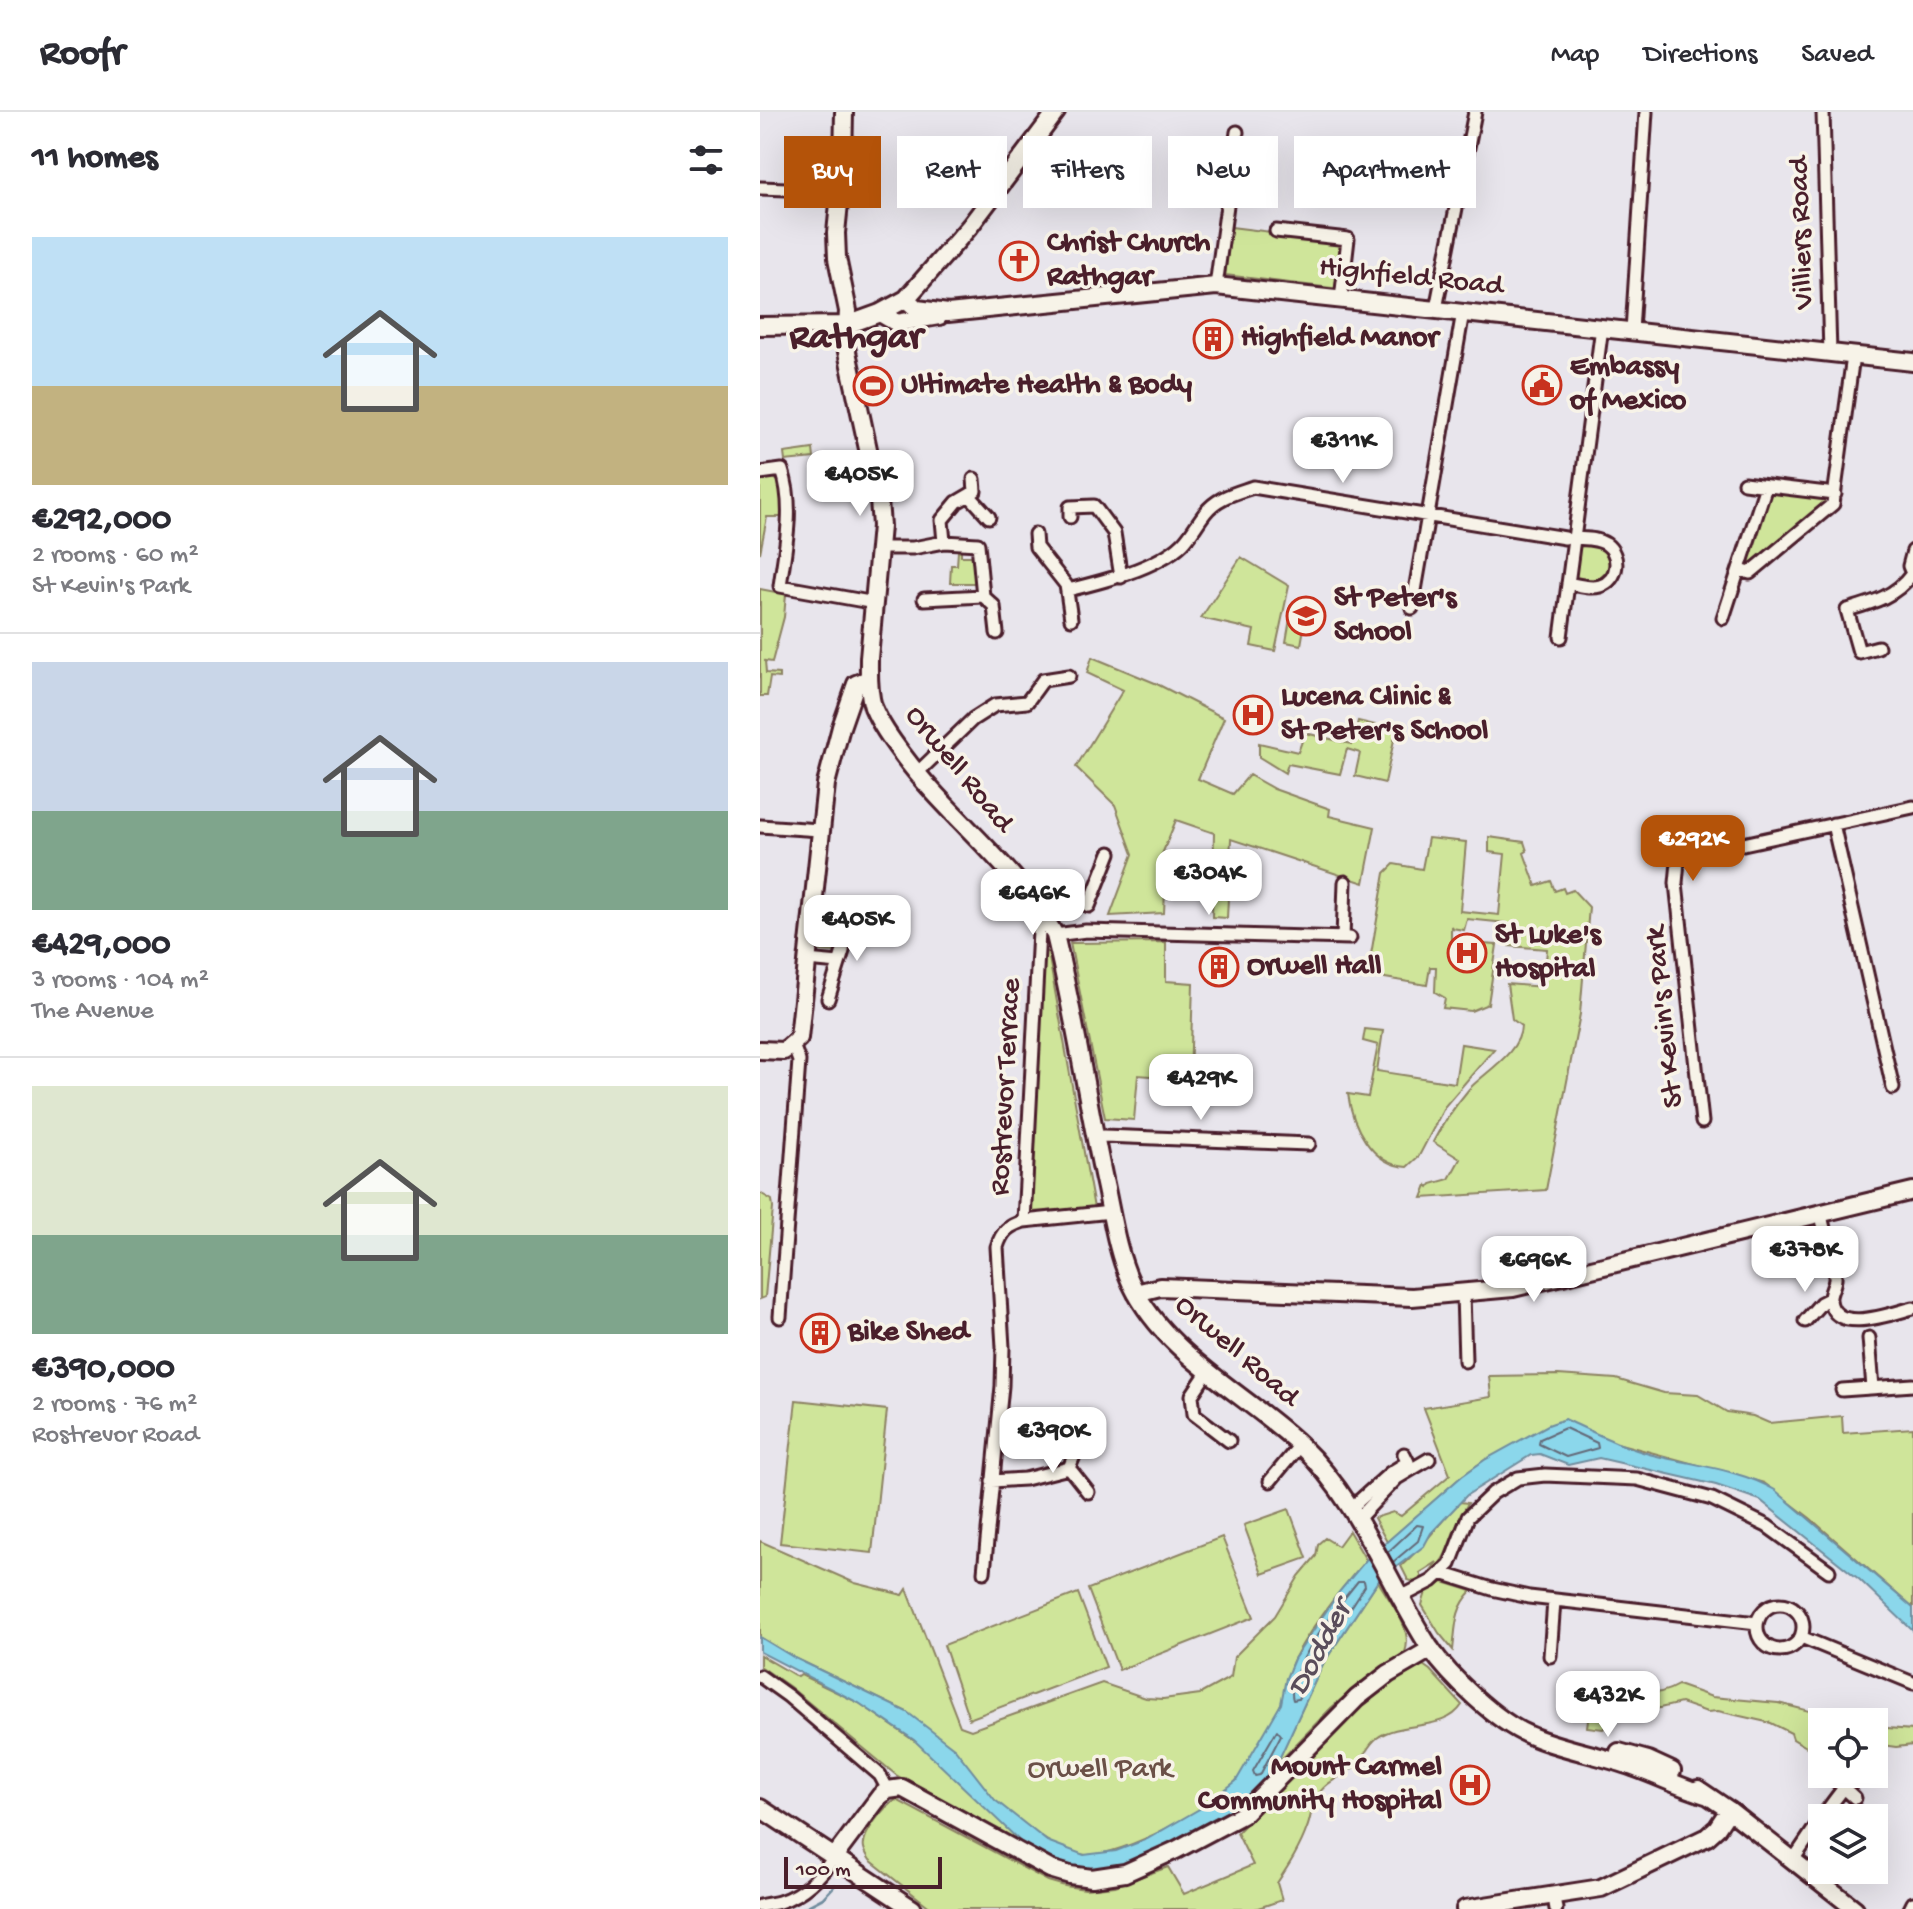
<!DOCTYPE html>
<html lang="en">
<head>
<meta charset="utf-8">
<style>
  :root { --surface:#fff; --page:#f2f2f3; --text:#2b2b33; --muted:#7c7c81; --line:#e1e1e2; --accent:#b45309 }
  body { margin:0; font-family:"Gochi Hand",sans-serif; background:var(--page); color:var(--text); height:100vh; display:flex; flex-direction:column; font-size:30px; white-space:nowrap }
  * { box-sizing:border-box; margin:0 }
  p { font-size:26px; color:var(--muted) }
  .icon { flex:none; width:44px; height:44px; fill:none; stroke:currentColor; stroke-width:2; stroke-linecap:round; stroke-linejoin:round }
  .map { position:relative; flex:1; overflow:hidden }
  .panel { display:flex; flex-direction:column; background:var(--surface); width:760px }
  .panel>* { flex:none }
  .banner { position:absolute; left:24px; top:24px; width:760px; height:72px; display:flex; gap:16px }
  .controls { position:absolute; left:1048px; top:1596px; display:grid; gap:16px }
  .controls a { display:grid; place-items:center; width:80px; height:80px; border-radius:0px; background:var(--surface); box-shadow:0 8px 32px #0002; font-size:40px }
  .scale { position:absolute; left:24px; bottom:20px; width:158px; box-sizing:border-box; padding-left:8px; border:4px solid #4a1f2b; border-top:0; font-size:22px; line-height:28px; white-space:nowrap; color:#4a1f2b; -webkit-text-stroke:6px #f7f3e8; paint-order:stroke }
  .price { position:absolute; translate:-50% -68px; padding:0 18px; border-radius:16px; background:#fff; color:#222; font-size:26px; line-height:52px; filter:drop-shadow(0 2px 4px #0008) }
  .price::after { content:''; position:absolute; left:50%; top:48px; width:24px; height:18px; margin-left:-12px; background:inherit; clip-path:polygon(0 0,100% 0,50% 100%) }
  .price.active { background:var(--accent); color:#fff }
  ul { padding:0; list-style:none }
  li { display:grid; align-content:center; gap:16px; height:424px; padding:0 32px }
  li+li { border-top:2px solid var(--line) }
  li span { display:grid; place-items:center; height:248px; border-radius:0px; color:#555 }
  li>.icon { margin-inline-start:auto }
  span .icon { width:144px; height:144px; fill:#fffc; stroke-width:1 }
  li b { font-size:34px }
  h2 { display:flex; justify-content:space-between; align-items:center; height:96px; padding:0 32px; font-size:34px }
  .tag { padding:0 28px; border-radius:0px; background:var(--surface); box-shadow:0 8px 32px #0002; font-size:28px; line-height:72px }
  .tag.active { background:var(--accent); color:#fff }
  header { display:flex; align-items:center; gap:48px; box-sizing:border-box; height:112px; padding:0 40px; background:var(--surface); border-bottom:2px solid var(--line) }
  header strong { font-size:38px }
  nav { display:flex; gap:44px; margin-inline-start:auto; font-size:28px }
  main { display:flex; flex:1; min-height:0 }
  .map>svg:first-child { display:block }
  .green { fill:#cfe59a; stroke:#8c8262; stroke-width:2 }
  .water { fill:#8bd7eb; stroke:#718d9e; stroke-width:2 }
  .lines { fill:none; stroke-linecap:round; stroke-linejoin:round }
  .shore { stroke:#646978; stroke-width:2 }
  .stream { stroke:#718d9e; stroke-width:3 }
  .street-casing { stroke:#4a1f2b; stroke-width:17 }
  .secondary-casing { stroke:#4a1f2b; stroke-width:22 }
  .street { stroke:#f7f3e8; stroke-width:11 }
  .secondary { stroke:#f7f3e8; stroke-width:16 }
  .labels { text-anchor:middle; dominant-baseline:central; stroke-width:7; stroke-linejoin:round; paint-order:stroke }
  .street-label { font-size:30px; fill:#4a1f2b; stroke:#f7f3e8 }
  .poi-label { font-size:30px; font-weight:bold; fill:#4a1f2b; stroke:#f7f3e8; text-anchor:start }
  .park-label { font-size:30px; fill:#6b5047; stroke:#f7f3e8 }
  .water-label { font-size:32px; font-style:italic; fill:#5a4d5b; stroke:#f7f3e8 }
  .district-label { font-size:38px; font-weight:bold; fill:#4a1f2b; stroke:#f7f3e8 }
</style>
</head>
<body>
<header>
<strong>Roofr</strong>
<nav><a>Map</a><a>Directions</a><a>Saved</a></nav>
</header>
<main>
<section class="panel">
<h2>11 homes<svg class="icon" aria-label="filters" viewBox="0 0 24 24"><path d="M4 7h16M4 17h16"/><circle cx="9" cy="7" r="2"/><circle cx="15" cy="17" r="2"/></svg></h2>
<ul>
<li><span style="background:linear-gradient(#bfe0f5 60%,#c2b280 0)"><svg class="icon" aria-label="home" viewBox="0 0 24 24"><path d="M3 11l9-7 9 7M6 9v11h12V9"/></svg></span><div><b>€292,000</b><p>2 rooms · 60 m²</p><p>St Kevin's Park</p></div></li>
<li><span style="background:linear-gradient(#c9d6e8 60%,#7fa58c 0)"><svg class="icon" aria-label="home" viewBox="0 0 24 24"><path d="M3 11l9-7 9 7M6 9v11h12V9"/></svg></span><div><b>€429,000</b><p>3 rooms · 104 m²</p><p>The Avenue</p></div></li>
<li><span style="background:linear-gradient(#dfe7d0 60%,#7fa58c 0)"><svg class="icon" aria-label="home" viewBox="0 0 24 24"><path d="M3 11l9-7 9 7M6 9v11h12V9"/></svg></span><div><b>€390,000</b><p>2 rooms · 76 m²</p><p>Rostrevor Road</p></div></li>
</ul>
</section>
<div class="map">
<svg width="1153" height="1797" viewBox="0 0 1153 1797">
  <rect width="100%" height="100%" fill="#e8e5ec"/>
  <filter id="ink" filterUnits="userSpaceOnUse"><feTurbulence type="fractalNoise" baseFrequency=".0125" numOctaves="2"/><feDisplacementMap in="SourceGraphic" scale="16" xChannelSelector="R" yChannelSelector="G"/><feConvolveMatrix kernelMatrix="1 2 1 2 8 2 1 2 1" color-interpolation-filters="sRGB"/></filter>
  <g filter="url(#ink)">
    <path class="green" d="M 471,115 L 585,129 L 580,177 L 465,163 Z
      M 53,337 L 54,346 L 25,349 L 24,341 Z
      M 13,365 L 19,370 L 24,409 L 21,405 L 7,405 L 0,441 L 0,366 Z
      M 1013,379 L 1063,386 L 1065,391 L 994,452 L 987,449 L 1009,382 Z
      M 815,431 C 830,433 843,434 851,448 C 846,471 831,469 811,467 Z
      M 198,439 L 201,440 L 201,444 L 214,444 L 217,471 L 190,471 L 191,453 L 197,453 Z
      M 481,445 L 529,474 L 515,539 L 491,534 L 494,518 L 441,506 Z
      M 0,477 L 26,482 L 24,505 L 12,550 L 5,549 L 6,561 L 19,562 L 19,566 L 10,565 L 7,584 L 0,584 Z
      M 531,501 L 546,504 L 541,533 L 526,530 Z
      M 332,545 L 395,571 L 464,606 L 438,667 L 473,682 L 489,663 L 514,677 L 570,697 L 569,704 L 615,715 L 604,771 L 471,727 L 467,806 L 452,805 L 454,721 L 416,708 L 398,752 L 406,756 L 404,801 L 350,804 L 373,742 L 355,693 L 316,655 L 363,578 L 327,561 Z
      M 598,609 L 636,618 L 625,671 L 595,664 L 600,641 L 587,637 L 580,662 L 528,652 L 525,661 L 499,645 L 499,631 L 538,640 L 545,621 L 592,632 Z
      M 729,725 L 764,730 L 767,739 L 764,741 L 776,774 L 791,769 L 795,779 L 803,776 L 805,781 L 813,778 L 829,795 L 820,902 L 786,1078 L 662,1086 L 667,1073 L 669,1075 L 671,1072 L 689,1067 L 700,1047 L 673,1030 C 683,1010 695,994 709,977 C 725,960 761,940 761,914 L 752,907 L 747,872 L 784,875 L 787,837 L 749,834 L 746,811 L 707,807 L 704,818 L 692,816 L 691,814 L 691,830 L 737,833 L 728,892 L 711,899 L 683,896 L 685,886 L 675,880 L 676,855 L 670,855 L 667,873 L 619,865 L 608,860 L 625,761 L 634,752 L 662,757 L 668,726 L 706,730 L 700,799 L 739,803 L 745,742 L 729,740 Z
      M 92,791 L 92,800 L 82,800 L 80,834 L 76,840 L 61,839 L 56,831 L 61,793 L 78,794 Z
      M 406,830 L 406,869 L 433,871 L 430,967 L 378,963 L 374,1008 L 345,1006 L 310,831 Z
      M 281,839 L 288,840 L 334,1096 L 269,1100 Z
      M 605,917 L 623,919 L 617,959 L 695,971 L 701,932 L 734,937 L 685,994 L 659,1044 L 647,1055 C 611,1053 592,1013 588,982 L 608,985 L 618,933 L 603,929 Z
      M 0,1081 L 12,1088 L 13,1096 L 5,1185 L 0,1187 Z
      M 798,1263 L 856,1267 L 904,1281 L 938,1283 L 967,1300 L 993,1304 L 1009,1311 L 1082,1304 L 1083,1321 L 1153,1316 L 1153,1496 L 1050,1406 L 1004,1371 L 857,1331 L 726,1347 L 702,1364 L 627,1430 L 614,1406 L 633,1400 L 641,1404 L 690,1363 L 664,1296 L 731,1285 L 729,1264 Z
      M 36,1288 L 127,1298 L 112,1441 L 20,1431 Z
      M 700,1390 L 708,1391 C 703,1401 697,1411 693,1422 C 687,1438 685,1450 669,1461 L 677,1450 L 660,1461 L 662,1466 L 655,1470 L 648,1468 L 641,1454 C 663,1435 679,1411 700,1390 Z
      M 529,1397 L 547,1446 L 502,1462 L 484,1413 Z
      M 589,1419 L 606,1448 C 580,1478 553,1511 534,1547 C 526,1562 527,1580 520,1594 C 508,1618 495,1647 477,1668 C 452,1696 364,1744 326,1743 C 306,1742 287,1729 271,1718 L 261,1730 L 256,1730 L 136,1663 L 30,1575 L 0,1554 L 0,1543 L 38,1565 L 41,1563 L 99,1591 L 153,1628 L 147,1600 L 35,1546 L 0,1525 L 0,1429 L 95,1471 L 143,1483 L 147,1477 L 200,1614 L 211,1618 L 342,1571 L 386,1586 L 403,1587 L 440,1582 L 471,1565 L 474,1545 L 515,1504 L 539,1464 L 556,1444 L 558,1432 L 565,1426 L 578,1434 Z
      M 462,1425 L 494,1505 L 359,1558 L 328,1477 Z
      M 618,1469 C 629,1489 654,1517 645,1540 L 600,1571 L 571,1596 L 516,1653 L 563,1552 Z
      M 683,1470 L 712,1479 C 694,1497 696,1515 693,1538 L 679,1521 L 662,1493 L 666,1480 Z
      M 318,1481 L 346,1555 L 209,1607 L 184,1533 Z
      M 663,1553 L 670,1558 L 702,1593 C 685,1620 642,1608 617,1626 C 608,1633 605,1643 598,1651 C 590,1662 566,1667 556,1686 C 551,1695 551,1707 547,1716 C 540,1736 529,1753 517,1771 L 522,1788 L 495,1797 L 172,1797 L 110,1748 C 108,1745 105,1740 104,1736 C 101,1723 125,1692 137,1688 L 288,1769 L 305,1774 L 325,1777 L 355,1774 L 408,1755 L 424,1782 L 493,1753 L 477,1721 L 614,1580 Z
      M 918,1573 L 952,1585 L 1018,1591 L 1093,1610 L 1062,1610 L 1062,1631 L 1048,1636 L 1033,1627 L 1031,1621 L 1011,1611 L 958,1599 L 947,1600 L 921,1591 L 891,1598 L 871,1597 L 853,1607 L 843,1617 L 827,1615 L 831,1585 L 836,1575 C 863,1582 893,1588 918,1573 Z
      M 1114,1615 L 1153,1618 L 1153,1633 L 1136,1635 L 1114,1632 Z"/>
    <path class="water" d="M 805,1307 C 835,1321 864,1336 897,1344 C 935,1353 981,1358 1015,1378 L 1153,1496 L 1153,1519 L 1100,1468 L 1000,1388 L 956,1373 L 839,1346 L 808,1353 L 780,1342 L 771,1343 L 707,1383 L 671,1421 L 664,1434 L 618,1469 L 563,1552 L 514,1658 L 489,1688 L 366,1753 L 333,1759 L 313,1757 L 285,1747 L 266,1735 L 154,1628 L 99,1591 L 0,1540 L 0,1525 L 35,1546 L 147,1600 L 195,1637 L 235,1688 L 287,1729 L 324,1743 L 356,1739 L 387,1727 L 441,1696 L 476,1669 L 521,1592 L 526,1566 L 534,1547 L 579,1480 L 606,1448 L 702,1364 L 726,1347 L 788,1313 Z"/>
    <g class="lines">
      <path class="shore" d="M 805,1316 L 837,1331 L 838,1336 L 806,1345 L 779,1332 L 780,1327 Z
        M 628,1440 L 657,1413 L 663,1414 L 658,1429 L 633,1450
        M 598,1469 L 604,1469 L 605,1474 L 557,1548 L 538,1587 L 533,1588 C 524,1561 580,1491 598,1469 Z
        M 517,1618 L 521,1623 L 500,1663 L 495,1664 L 493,1659 Z"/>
      <path class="stream" d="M 42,1797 L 63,1786 L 75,1773"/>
      <defs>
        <path id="street" d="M 1063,0 L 1070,241
          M 0,76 L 80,79
          M 516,119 L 588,127 L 581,187
          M 456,174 L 477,20
          M 676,197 L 715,0
          M 872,219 L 886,0
          M 0,361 L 22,358 C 35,395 25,436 20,474 L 115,491
          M 214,367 L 215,379 L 209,383 L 229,405
          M 984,371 L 1075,382
          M 310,405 L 310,395 L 334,394 L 354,421 L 361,465
          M 275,422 L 276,435 L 306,473 L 311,507
          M 184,430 L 182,408 L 197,390 L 209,383
          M 119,436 L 153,436 L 184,430 L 218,432 L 223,484 L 164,487
          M 1153,439 L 1149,454 L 1153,464
          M 980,458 L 990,461 L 1073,392 L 1093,244
          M 808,471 C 818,473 830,477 840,474 C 859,468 861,443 846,432 C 837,426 825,427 814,426
          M 308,478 C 341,470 398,456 423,431 C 431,423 437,411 445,401 C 457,385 476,381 493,375 L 805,426
          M 223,484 L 234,494 L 237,521
          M 652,496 L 703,200
          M 963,506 L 1006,374
          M 801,525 L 842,215
          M 1118,535 L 1099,540 L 1087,498 C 1111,491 1135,485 1151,463
          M 157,661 L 213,607 L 235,593 L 267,590 L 283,568 L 309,564
          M 1073,712 L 1133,976
          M 0,714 L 60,718
          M 272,786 L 281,777 L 290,776 L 329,794 L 350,741
          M 287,808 L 279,819 L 264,1109 L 351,1100
          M 295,823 L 326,819 L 590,826
          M 583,826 L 585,770
          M 47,848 L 79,851
          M 68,887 L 83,839 L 87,807
          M 942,1010 L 916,771 L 918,750 L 928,744 L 1153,695
          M 335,1026 L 344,1024 L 549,1032
          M 1061,1103 C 1065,1123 1072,1144 1075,1164 C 1076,1173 1069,1180 1070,1188 C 1074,1224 1133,1201 1153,1196
          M 703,1181 L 705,1249
          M 20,1205 L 39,949 L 33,933
          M 1045,1209 L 1061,1191 L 1069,1187
          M 1109,1226 L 1113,1276
          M 448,1259 L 432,1283 L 434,1302 L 469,1329
          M 1082,1278 L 1153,1273
          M 318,1334 L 309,1356 L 328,1380
          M 232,1369 L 265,1367 L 309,1356
          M 510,1369 L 540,1333
          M 591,1396 L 630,1361 L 648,1350 L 644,1342
          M 598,1407 L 637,1366 L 669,1347
          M 224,1460 L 242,1274 L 243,1235 L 237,1135 C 242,1119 248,1114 264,1109
          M 681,1461 L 732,1477 L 769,1485 L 997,1511
          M 641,1485 L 672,1469 L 690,1452 L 708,1405 L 733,1381 L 758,1366 L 785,1363 L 877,1367 L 952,1387 L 1007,1414 L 1069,1459
          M997 1515a23 23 0 1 1 46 0a23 23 0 1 1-46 0Z
          M 1041,1525 L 1153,1571
          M 790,1544 L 794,1489
          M 0,1564 L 28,1584 L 120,1663 L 128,1678
          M 1072,1665 L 1095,1686
          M 1033,1748 C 1050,1724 1065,1699 1084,1676
          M 794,1785 L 796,1797
          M 0,1794 C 6,1792 13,1792 19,1790 C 44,1782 60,1765 75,1744
          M 1150,1797 L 1153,1791"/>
        <path id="secondary" d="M 84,0 L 83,52 L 76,121 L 77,146 L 88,199 L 86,235 L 119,388 L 121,414 L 109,546 C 109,562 108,579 113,595 C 120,612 131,627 142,642 C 188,705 257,754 295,823 C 315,905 327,989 345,1072 C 352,1104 357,1141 371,1171 C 405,1243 485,1281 540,1333 C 600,1390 626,1468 670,1536 C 690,1565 736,1609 769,1623 C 798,1636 830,1641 861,1651 C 890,1660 917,1674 946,1683
          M 146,187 L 157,197 L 188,201 L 456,174 L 1153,250
          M 120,201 L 137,211 L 179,204
          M 0,214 L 87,213 L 120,201 L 146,187 L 210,114 L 296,0
          M 0,938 L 24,939 L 39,926 L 66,672 L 81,615 L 96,572 L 109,567
          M 376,1181 L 400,1175 L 652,1185 L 753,1176 L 1153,1079
          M 859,1640 L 888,1648 L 912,1659
          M 938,1677 L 969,1698 L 1095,1797
          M 0,1696 L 153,1797
          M 75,1744 L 120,1684 L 128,1678 L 142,1676 L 290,1757 L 310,1763 L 332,1766 L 365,1761 L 416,1738 L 482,1703 L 597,1586 L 628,1562 L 671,1537
          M 705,1797 L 841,1776 L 947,1725 L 957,1716 L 969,1698"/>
      </defs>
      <use href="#street" class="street-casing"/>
      <use href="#secondary" class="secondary-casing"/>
      <use href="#street" class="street"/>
      <use href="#secondary" class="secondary"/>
    </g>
  </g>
  <defs>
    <symbol id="church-ring" viewBox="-11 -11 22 22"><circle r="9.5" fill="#f7f3e8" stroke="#c8321e" stroke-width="1.5"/><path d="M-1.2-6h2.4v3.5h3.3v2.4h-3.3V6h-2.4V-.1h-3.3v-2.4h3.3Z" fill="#c8321e"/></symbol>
    <symbol id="building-ring" viewBox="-11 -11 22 22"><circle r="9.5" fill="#f7f3e8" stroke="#c8321e" stroke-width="1.5"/><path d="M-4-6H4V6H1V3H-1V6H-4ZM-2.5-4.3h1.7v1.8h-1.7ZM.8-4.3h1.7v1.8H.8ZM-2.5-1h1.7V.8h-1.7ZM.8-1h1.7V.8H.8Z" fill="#c8321e"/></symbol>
    <symbol id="civic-ring" viewBox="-11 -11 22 22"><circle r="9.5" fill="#f7f3e8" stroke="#c8321e" stroke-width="1.5"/><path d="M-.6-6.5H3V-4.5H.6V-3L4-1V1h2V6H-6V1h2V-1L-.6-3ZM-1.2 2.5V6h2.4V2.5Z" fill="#c8321e"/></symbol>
    <symbol id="stadium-ring" viewBox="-11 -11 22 22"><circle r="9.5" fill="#f7f3e8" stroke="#c8321e" stroke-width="1.5"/><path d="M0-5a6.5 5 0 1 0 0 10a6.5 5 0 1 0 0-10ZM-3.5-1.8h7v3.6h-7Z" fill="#c8321e"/></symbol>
    <symbol id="school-ring" viewBox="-11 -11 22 22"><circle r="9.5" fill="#f7f3e8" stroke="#c8321e" stroke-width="1.5"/><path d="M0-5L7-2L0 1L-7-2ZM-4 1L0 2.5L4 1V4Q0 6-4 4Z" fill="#c8321e"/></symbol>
    <symbol id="hospital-ring" viewBox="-11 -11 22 22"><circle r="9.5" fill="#f7f3e8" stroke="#c8321e" stroke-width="1.5"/><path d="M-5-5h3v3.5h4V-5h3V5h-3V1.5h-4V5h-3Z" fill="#c8321e"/></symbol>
  </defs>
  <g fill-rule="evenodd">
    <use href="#church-ring" x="237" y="127" width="44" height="44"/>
    <use href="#building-ring" x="431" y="205" width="44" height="44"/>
    <use href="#civic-ring" x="760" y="251" width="44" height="44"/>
    <use href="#stadium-ring" x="91" y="252" width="44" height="44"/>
    <use href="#school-ring" x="524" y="482" width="44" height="44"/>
    <use href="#hospital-ring" x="471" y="581" width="44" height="44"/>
    <use href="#hospital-ring" x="685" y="819" width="44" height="44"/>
    <use href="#building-ring" x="437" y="833" width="44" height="44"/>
    <use href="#building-ring" x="38" y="1199" width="44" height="44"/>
    <use href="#hospital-ring" x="688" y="1651" width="44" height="44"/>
  </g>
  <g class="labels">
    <g class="street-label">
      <text transform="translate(1043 121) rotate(-92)">Villiers Road</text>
      <text transform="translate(651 166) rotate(6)">Highfield Road</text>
      <text transform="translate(198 658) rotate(51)">Orwell Road</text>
      <text transform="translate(906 905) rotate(-96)">St Kevin's Park</text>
      <text transform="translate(247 975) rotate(-87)">Rostrevor Terrace</text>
      <text transform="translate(476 1240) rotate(41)">Orwell Road</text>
    </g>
    <g class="poi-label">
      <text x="287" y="132">Christ Church<tspan x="287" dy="34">Rathgar</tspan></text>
      <text x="481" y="227">Highfield Manor</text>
      <text x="810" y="256">Embassy<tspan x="810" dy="34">of Mexico</tspan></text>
      <text x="141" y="274">Ultimate Health &amp; Body</text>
      <text x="574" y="487">St Peter's<tspan x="574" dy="34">School</tspan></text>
      <text x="521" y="586">Lucena Clinic &amp;<tspan x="521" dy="34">St Peter's School</tspan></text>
      <text x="735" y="824">St Luke's<tspan x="735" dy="34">Hospital</tspan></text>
      <text x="487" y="855">Orwell Hall</text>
      <text x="88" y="1221">Bike Shed</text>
      <text x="682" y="1656" text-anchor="end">Mount Carmel<tspan x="682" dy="34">Community Hospital</tspan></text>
    </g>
    <g class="park-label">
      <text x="340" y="1658">Orwell Park</text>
    </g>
    <g class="water-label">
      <text transform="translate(561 1537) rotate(-62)">Dodder</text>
    </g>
    <g class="district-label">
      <text x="96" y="227">Rathgar</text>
    </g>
  </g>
</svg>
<div class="controls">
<a><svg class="icon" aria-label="locate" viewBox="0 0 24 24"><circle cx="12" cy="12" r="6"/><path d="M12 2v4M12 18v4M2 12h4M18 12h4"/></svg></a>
<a><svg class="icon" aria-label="layers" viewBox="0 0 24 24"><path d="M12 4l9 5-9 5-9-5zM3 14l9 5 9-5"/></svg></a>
</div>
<div class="scale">100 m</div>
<b class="price" style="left:583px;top:373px">€311K</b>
<b class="price" style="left:100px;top:406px">€405K</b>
<b class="price active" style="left:933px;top:771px">€292K</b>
<b class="price" style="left:449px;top:805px">€304K</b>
<b class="price" style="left:273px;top:825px">€646K</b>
<b class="price" style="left:97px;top:851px">€405K</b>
<b class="price" style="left:441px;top:1010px">€429K</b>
<b class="price" style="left:1045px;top:1182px">€378K</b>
<b class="price" style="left:774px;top:1192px">€696K</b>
<b class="price" style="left:293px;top:1363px">€390K</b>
<b class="price" style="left:848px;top:1627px">€432K</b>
<div class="banner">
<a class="tag active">Buy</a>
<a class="tag">Rent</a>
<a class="tag">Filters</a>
<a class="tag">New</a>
<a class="tag">Apartment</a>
</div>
</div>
</main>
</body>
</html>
